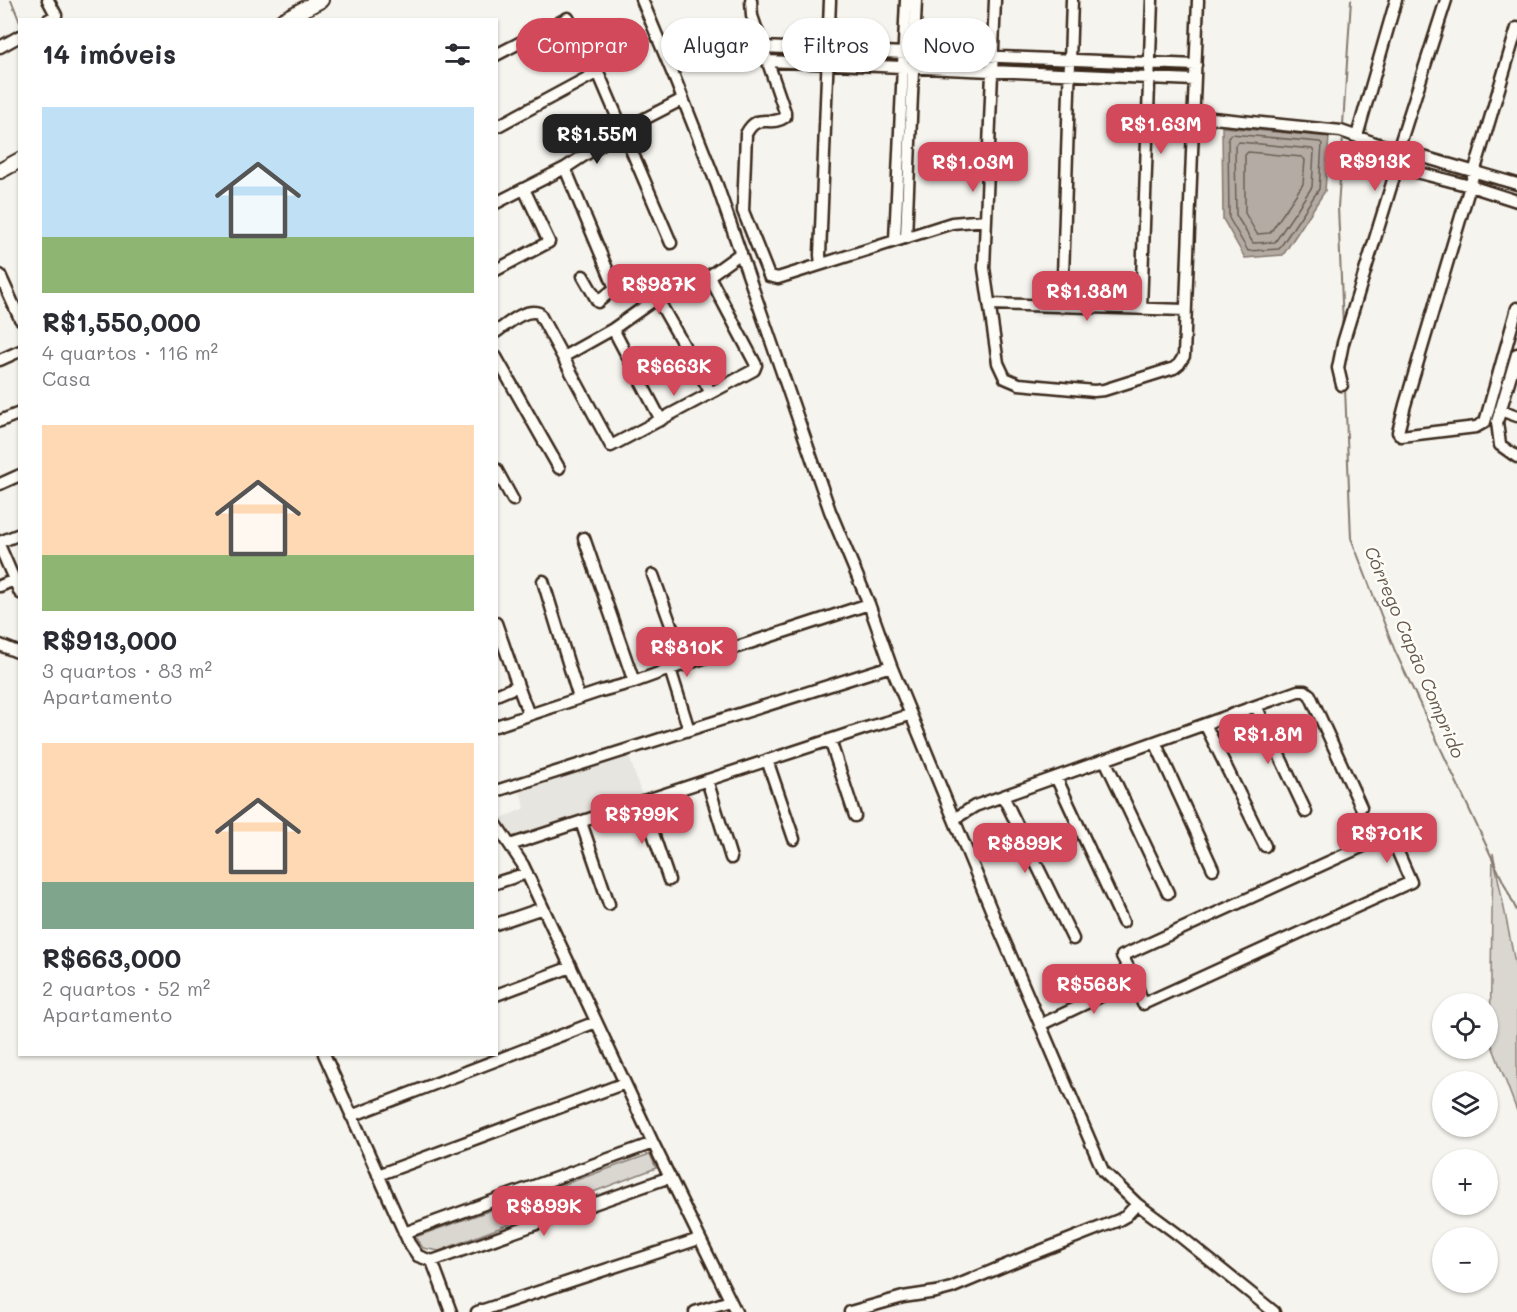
<!DOCTYPE html>
<html lang="pt">
<head>
<meta charset="utf-8">
<style>
  :root { --surface:#fff; --page:#f2f2f3; --text:#2b2b33; --muted:#7c7c81; --accent:#d1495b }
  body { margin:0; font-family:Mali,sans-serif; background:var(--page); color:var(--text); height:100vh; display:flex; flex-direction:column; font-size:22px; white-space:nowrap }
  * { box-sizing:border-box; margin:0 }
  p { font-size:20px; color:var(--muted) }
  .icon { flex:none; width:33px; height:33px; fill:none; stroke:currentColor; stroke-width:2; stroke-linecap:round; stroke-linejoin:round }
  .map { position:relative; flex:1; overflow:hidden }
  .details { position:absolute; left:18px; top:18px; width:480px; height:1038px; display:flex; flex-direction:column; background:var(--surface); border-radius:0px; box-shadow:0 2px 4px #0004 }
  .details>* { flex:none }
  .hud { position:absolute; left:516px; top:18px; width:570px; height:54px; display:flex; gap:12px }
  .tools { position:absolute; left:1432px; top:993px; display:grid; gap:12px }
  .tools a { display:grid; place-items:center; width:66px; height:66px; border-radius:50%; background:var(--surface); box-shadow:0 2px 4px #0004; font-size:30px }
  .price { position:absolute; translate:-50% -51px; padding:0 14px; border-radius:12px; background:var(--accent); color:#fff; font-size:20px; line-height:39px; filter:drop-shadow(0 2px 3px #0008) }
  .price::after { content:''; position:absolute; left:50%; top:36px; width:18px; height:14px; margin-left:-9px; background:inherit; clip-path:polygon(0 0,100% 0,50% 100%) }
  .price.selected { background:#222; color:#fff }
  ul { padding:0; list-style:none }
  li { display:grid; align-content:center; gap:12px; height:318px; padding:0 24px }
  li span { display:grid; place-items:center; height:186px; border-radius:0px; color:#555 }
  li>.icon { margin-inline-start:auto }
  span .icon { width:108px; height:108px; fill:#fffc; stroke-width:1 }
  li b { font-size:26px }
  h2 { display:flex; justify-content:space-between; align-items:center; height:72px; padding:0 24px; font-size:26px }
  .pill { padding:0 21px; border-radius:27px; background:var(--surface); box-shadow:0 2px 4px #0004; font-size:21px; line-height:54px }
  .pill.selected { background:var(--accent); color:#fff }
  .map>svg:first-child { display:block }
  .built { fill:#e7e5df }
  .green { fill:#dad6d0; stroke:#8a8077; stroke-width:1.5 }
  .water { fill:#b4aca4; stroke:#84786e; stroke-width:1.5 }
  .lines { fill:none; stroke-linecap:round; stroke-linejoin:round }
  .shore { stroke:#6b5e54; stroke-width:1.5 }
  .stream { stroke:#84786e; stroke-width:2 }
  .minor-casing { stroke:#3b2a1e; stroke-width:15 }
  .major-casing { stroke:#3b2a1e; stroke-width:18 }
  .minor { stroke:#fdfcf7; stroke-width:10 }
  .major { stroke:#fdfcf7; stroke-width:14 }
  .labels { text-anchor:middle; dominant-baseline:central; stroke-width:5; stroke-linejoin:round; paint-order:stroke }
  .water-label { font-size:18px; font-style:italic; fill:#65584d; stroke:#fdfcf7 }
</style>
</head>
<body>
<div class="map">
<svg width="1517" height="1312" viewBox="0 0 1517 1312">
  <rect width="100%" height="100%" fill="#f5f4ee"/>
  <filter id="ink" filterUnits="userSpaceOnUse"><feTurbulence type="fractalNoise" baseFrequency=".0167" numOctaves="2"/><feDisplacementMap in="SourceGraphic" scale="12" xChannelSelector="R" yChannelSelector="G"/><feConvolveMatrix kernelMatrix="1 2 1 2 8 2 1 2 1" color-interpolation-filters="sRGB"/></filter>
  <g filter="url(#ink)">
    <path class="built" d="M 629,756 L 642,796 L 512,839 L 499,819 L 525,808 L 520,791 Z"/>
    <path class="green" d="M 1493,853 L 1517,973 L 1517,1111 L 1490,1040 Z
      M 650,1154 L 656,1168 L 439,1251 L 423,1248 L 415,1237 Z"/>
    <path class="water" d="M 1222,127 L 1329,137 L 1325,191 L 1283,255 L 1245,258 L 1223,219 Z"/>
    <g class="lines">
      <path class="shore" d="M 1231,134 L 1320,142 L 1322,144 L 1319,189 L 1279,249 L 1248,251 L 1229,218 L 1228,137 Z
        M 1239,142 L 1312,149 L 1314,151 L 1312,187 L 1275,242 L 1253,243 L 1236,215 L 1235,145 Z
        M 1248,152 L 1302,157 L 1305,160 L 1303,184 L 1270,233 L 1257,234 L 1245,213 L 1245,155 Z"/>
      <path class="stream" d="M 11,0 L 20,22
        M 1343,125 L 1351,0
        M 1343,137 L 1338,207 L 1343,326
        M 1344,361 L 1345,374
        M 1345,388 L 1351,538 L 1395,651 L 1517,911"/>
      <defs>
        <path id="minor" d="M 48,0 L 56,15 L 48,20
          M 642,0 L 675,79 L 717,185 L 830,511 L 869,604 L 891,666 L 992,912 L 1103,1171 L 1137,1204 L 1180,1236 L 1274,1312
          M 751,0 L 752,16 L 785,112 L 785,117 C 770,128 758,111 746,134 L 743,211 L 769,276 L 778,278 L 952,223 L 986,220
          M 995,0 L 984,268 L 998,363 L 1005,378 L 1019,384 L 1094,391 L 1104,390 L 1174,368 L 1179,364 L 1184,356 L 1198,0
          M 1517,28 L 1405,405 L 1398,432 L 1401,436 L 1476,427 L 1485,422 L 1517,308
          M 0,47 L 20,36
          M 762,47 L 1196,65
          M 496,55 L 568,18 L 598,72 L 671,243
          M 767,61 L 1194,80
          M 1193,116 L 1341,131 L 1375,143 L 1517,184
          M 496,127 L 598,72
          M 1357,136 L 1396,0
          M 1397,167 L 1470,186 L 1517,201
          M 565,168 L 615,288 L 598,302 L 583,276
          M 496,203 L 565,168 L 623,130 L 683,99
          M 906,237 L 916,0
          M 895,240 L 906,0
          M 821,264 L 820,255 L 830,0
          M 496,270 L 549,242 L 524,189
          M 0,275 L 20,319
          M 657,298 L 711,393
          M 989,304 L 1185,310
          M 1062,307 L 1072,0
          M 1141,309 L 1152,0
          M 613,329 L 661,420
          M 496,332 C 508,324 524,308 539,313 L 611,446 L 754,370 L 756,365 L 709,276
          M 1517,354 L 1497,422 L 1500,445 L 1517,457
          M 496,357 L 559,468
          M 563,357 L 613,329 L 657,298 L 709,276 L 741,253
          M 0,360 L 20,351
          M 1342,385 L 1338,368 L 1343,343 L 1397,167 L 1398,150 L 1446,0
          M 1500,410 L 1517,416
          M 0,421 L 20,413
          M 496,469 L 513,500
          M 0,484 L 20,475
          M 584,538 L 634,682
          M 0,542 L 20,534
          M 0,547 L 20,593
          M 653,575 L 685,664
          M 543,581 L 579,698
          M 0,586 L 14,580
          M 496,623 L 518,686 L 496,695
          M 0,645 L 20,653
          M 670,669 L 689,730
          M 518,686 L 529,715
          M 1256,706 L 1306,812
          M 1205,724 L 1265,846
          M 496,726 L 601,691 L 634,682 L 670,669 L 869,604
          M 830,740 L 855,816
          M 1155,742 L 1213,869
          M 767,760 L 794,839
          M 1105,760 L 1168,893
          M 1056,777 L 1123,922
          M 707,780 L 731,858
          M 496,791 L 891,666
          M 1003,796 L 1073,939
          M 642,801 L 669,880
          M 954,819 L 975,806 L 1298,691 L 1305,691 L 1310,695 L 1361,807
          M 581,822 L 609,904
          M 496,824 L 523,865 L 653,1143 L 736,1312
          M 1390,834 L 1411,882 L 1143,1004 L 1135,980 L 1122,956 Z
          M 510,845 L 866,728 L 910,715
          M 496,883 L 527,873
          M 496,924 L 543,908
          M 496,995 L 571,967
          M 1040,1025 L 1135,980
          M 324,1054 L 409,1243 L 418,1256 L 432,1261 L 670,1177
          M 351,1116 L 596,1022
          M 378,1175 L 625,1083
          M 404,1233 L 653,1143
          M 432,1261 L 451,1312
          M 477,1312 L 699,1239
          M 695,1312 L 730,1301
          M 850,1312 L 903,1297 L 936,1292 L 951,1288 L 1030,1255 L 1119,1220 L 1126,1216 L 1137,1204"/>
        <path id="major" d="M 283,20 L 321,0
          M 0,171 L 20,160"/>
      </defs>
      <use href="#minor" class="minor-casing"/>
      <use href="#major" class="major-casing"/>
      <use href="#minor" class="minor"/>
      <use href="#major" class="major"/>
    </g>
  </g>
  <g class="labels">
    <g class="water-label">
      <text transform="translate(1415 652) rotate(67)">Córrego Capão Comprido</text>
    </g>
  </g>
</svg>
<div class="tools">
<a><svg class="icon" aria-label="locate" viewBox="0 0 24 24"><circle cx="12" cy="12" r="6"/><path d="M12 2v4M12 18v4M2 12h4M18 12h4"/></svg></a>
<a><svg class="icon" aria-label="layers" viewBox="0 0 24 24"><path d="M12 4l9 5-9 5-9-5zM3 14l9 5 9-5"/></svg></a>
<a>+</a>
<a>−</a>
</div>
<b class="price" style="left:1161px;top:155px">R$1.63M</b>
<b class="price selected" style="left:597px;top:165px">R$1.55M</b>
<b class="price" style="left:1375px;top:192px">R$913K</b>
<b class="price" style="left:973px;top:193px">R$1.03M</b>
<b class="price" style="left:659px;top:315px">R$987K</b>
<b class="price" style="left:1087px;top:322px">R$1.38M</b>
<b class="price" style="left:674px;top:397px">R$663K</b>
<b class="price" style="left:687px;top:678px">R$810K</b>
<b class="price" style="left:1268px;top:765px">R$1.8M</b>
<b class="price" style="left:642px;top:845px">R$799K</b>
<b class="price" style="left:1387px;top:864px">R$701K</b>
<b class="price" style="left:1025px;top:874px">R$899K</b>
<b class="price" style="left:1094px;top:1015px">R$568K</b>
<b class="price" style="left:544px;top:1237px">R$899K</b>
<div class="hud">
<a class="pill selected">Comprar</a>
<a class="pill">Alugar</a>
<a class="pill">Filtros</a>
<a class="pill">Novo</a>
</div>
<section class="details">
<h2>14 imóveis<svg class="icon" aria-label="filters" viewBox="0 0 24 24"><path d="M4 7h16M4 17h16"/><circle cx="9" cy="7" r="2"/><circle cx="15" cy="17" r="2"/></svg></h2>
<ul>
<li><span style="background:linear-gradient(#bfe0f5 70%,#8fb573 0)"><svg class="icon" aria-label="home" viewBox="0 0 24 24"><path d="M3 11l9-7 9 7M6 9v11h12V9"/></svg></span><div><b>R$1,550,000</b><p>4 quartos · 116 m²</p><p>Casa</p></div></li>
<li><span style="background:linear-gradient(#ffd9b3 70%,#8fb573 0)"><svg class="icon" aria-label="home" viewBox="0 0 24 24"><path d="M3 11l9-7 9 7M6 9v11h12V9"/></svg></span><div><b>R$913,000</b><p>3 quartos · 83 m²</p><p>Apartamento</p></div></li>
<li><span style="background:linear-gradient(#ffd9b3 75%,#7fa58c 0)"><svg class="icon" aria-label="home" viewBox="0 0 24 24"><path d="M3 11l9-7 9 7M6 9v11h12V9"/></svg></span><div><b>R$663,000</b><p>2 quartos · 52 m²</p><p>Apartamento</p></div></li>
</ul>
</section>
</div>
</body>
</html>
